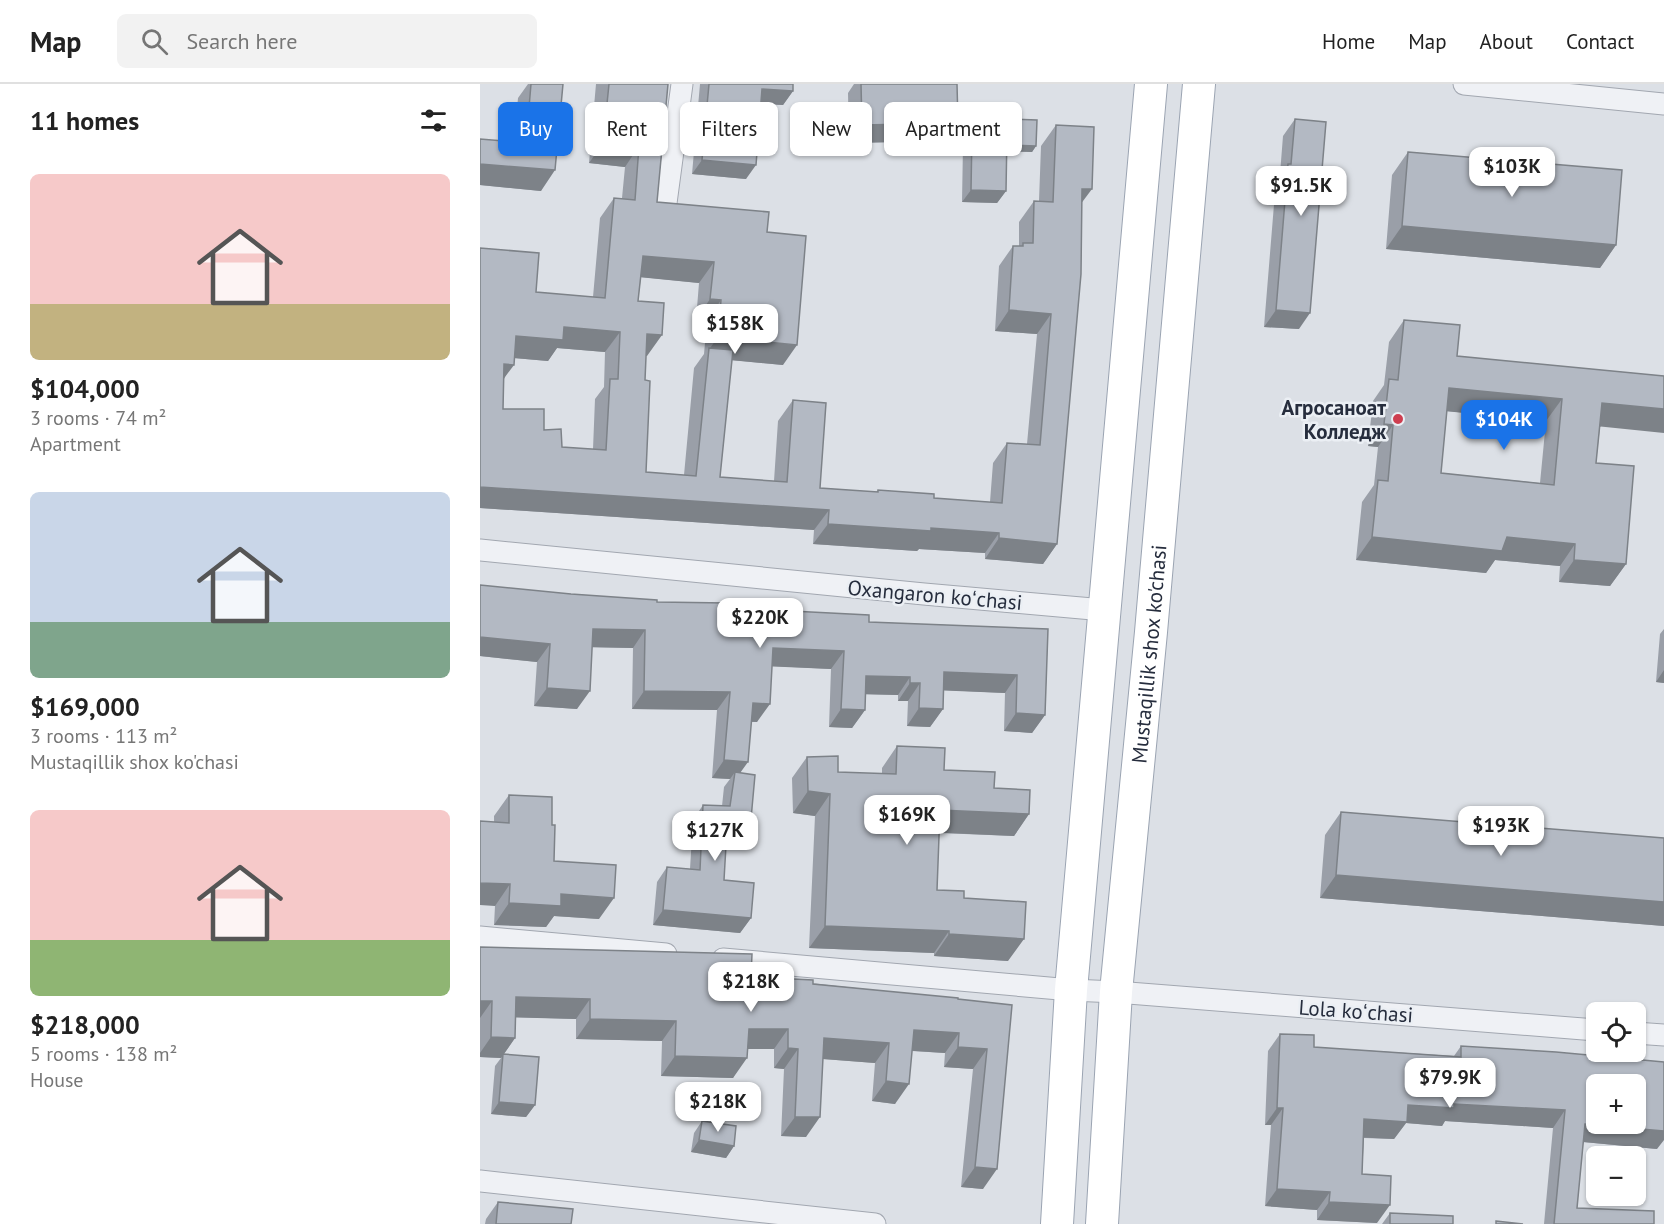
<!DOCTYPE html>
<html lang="en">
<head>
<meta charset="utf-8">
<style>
  :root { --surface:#fff; --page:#f2f2f2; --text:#222; --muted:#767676; --line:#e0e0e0; --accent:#1a73e8 }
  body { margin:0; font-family:"PT Sans",sans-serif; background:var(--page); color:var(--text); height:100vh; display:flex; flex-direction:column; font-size:22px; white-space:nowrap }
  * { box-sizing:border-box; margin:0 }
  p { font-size:20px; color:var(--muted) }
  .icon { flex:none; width:33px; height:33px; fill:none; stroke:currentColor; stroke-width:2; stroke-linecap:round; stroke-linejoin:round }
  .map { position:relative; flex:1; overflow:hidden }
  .sheet { display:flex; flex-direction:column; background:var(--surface); width:480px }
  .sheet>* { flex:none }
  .banner { position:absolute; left:18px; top:18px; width:570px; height:54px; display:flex; gap:12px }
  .controls { position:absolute; left:1106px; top:918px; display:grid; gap:12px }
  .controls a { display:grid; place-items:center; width:60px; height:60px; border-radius:9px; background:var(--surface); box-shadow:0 2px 4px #0004; font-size:30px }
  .price { position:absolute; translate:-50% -51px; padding:0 14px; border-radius:12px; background:#fff; color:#222; font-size:20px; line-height:39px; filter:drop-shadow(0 2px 3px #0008) }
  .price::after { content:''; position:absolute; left:50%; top:36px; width:18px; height:14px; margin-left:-9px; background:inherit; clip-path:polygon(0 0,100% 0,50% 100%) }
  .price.on { background:var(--accent); color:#fff }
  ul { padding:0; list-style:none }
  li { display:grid; align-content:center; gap:12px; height:318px; padding:0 30px }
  li span { display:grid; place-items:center; height:186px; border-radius:9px; color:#555 }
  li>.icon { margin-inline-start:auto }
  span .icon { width:108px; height:108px; fill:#fffc; stroke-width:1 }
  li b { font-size:26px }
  h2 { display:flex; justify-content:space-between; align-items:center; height:72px; padding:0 30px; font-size:26px }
  .pill { padding:0 21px; border-radius:9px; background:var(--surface); box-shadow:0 2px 4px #0004; font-size:21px; line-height:54px }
  .pill.on { background:var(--accent); color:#fff }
  header { display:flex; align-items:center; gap:36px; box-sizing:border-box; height:84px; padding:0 30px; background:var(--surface); border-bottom:2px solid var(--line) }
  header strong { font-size:28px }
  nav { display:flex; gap:33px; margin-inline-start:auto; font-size:21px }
  .search { width:420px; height:54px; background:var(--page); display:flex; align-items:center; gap:15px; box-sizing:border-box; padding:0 21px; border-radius:9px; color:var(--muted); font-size:22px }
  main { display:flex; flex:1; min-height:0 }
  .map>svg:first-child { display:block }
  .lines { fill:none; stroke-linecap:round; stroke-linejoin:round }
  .street-casing { stroke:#a2a7b0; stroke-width:23 }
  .primary-casing { stroke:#9ba4b2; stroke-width:34 }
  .street { stroke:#eff1f5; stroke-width:21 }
  .primary { stroke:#fff; stroke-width:32 }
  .wall { fill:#9a9fa8; fill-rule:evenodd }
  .shaded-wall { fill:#7d8288 }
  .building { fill:#b3b9c3; stroke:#7d8288; stroke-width:1.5; fill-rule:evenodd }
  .poi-dot { fill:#ce3e50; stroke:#ebeff4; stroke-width:2 }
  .labels { text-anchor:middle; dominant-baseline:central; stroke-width:5; stroke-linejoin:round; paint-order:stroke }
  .poi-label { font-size:21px; font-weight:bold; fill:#262d3d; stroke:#ebeff4; text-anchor:end }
  .street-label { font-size:21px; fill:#262d3d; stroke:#ebeff4 }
</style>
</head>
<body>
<header>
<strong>Map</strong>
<div class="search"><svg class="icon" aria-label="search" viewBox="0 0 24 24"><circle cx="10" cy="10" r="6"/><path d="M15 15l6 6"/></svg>Search here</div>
<nav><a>Home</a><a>Map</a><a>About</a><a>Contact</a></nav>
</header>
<main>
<section class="sheet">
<h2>11 homes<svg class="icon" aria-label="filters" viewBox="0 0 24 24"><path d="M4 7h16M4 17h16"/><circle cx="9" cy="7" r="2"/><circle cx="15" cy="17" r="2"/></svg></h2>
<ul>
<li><span style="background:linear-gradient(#f6c9c9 70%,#c2b280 0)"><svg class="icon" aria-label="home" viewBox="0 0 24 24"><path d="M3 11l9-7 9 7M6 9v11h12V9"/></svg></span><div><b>$104,000</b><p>3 rooms · 74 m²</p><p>Apartment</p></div></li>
<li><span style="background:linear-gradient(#c9d6e8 70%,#7fa58c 0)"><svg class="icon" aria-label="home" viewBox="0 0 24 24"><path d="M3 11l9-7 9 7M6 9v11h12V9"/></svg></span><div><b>$169,000</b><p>3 rooms · 113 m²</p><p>Mustaqillik shox ko'chasi</p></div></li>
<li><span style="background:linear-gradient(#f6c9c9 70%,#8fb573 0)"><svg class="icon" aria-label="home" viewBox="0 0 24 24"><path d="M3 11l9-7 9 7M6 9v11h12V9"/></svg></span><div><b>$218,000</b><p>5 rooms · 138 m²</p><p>House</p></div></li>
</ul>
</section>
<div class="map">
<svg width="1184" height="1140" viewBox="0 0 1184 1140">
  <rect width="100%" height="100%" fill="#dce0e6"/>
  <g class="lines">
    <defs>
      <path id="street" d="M 984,0 L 1184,20
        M 186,119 L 202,0
        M 0,466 L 444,510 L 624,526
        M 0,853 L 186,870
        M 243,875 L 591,906 L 636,908 L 1116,946
        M 1155,949 L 1184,951
        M 0,1097 L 395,1140"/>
      <g id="primary">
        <path d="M 577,1140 L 591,906 L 671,0"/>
        <path id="s1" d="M 622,1140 L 636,908 L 671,548 L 719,0"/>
      </g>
    </defs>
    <use href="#street" class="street-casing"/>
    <use href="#primary" class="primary-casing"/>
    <use href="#street" class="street"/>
    <use href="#primary" class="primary"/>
  </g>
  <path class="wall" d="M 48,0 L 83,0 L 61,107 L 0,101 L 0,55 L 34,58 L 38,14 Z
    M 116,0 L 188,0 L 177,118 L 287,148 L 303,281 L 252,276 L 240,393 L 294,397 L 298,337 L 313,316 L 340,404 L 396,408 L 398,406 L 454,414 L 510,418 L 513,379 L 527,359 L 547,360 L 557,250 L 515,247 L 519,182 L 533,162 L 539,162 L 539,138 L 554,117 L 559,117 L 561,62 L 576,41 L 602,119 L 577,460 L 563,480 L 505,475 L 505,469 L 439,465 L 437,467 L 333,460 L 334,446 L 0,424 L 0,164 L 56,208 L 113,213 L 120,134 L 134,114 L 142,114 L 145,83 L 109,79 ZM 161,193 L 219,199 L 216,236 L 227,237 L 224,270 L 214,284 L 204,391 L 166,388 L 165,296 L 166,272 L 167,272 L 158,217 ZM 77,264 L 125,268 L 124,303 L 115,315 L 113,365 L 82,363 L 64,346 L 23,325 L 24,295 L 34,274 L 68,277 Z
    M 220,0 L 313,0 L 313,7 L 303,21 L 281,20 L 266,95 L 212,90 Z
    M 374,0 L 477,0 L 465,57 L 369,59 L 368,9 Z
    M 529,35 L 556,62 L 552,68 L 526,67 L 526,107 L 517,119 L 482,118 L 483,61 L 492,49 L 524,49 L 524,41 Z
    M 815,35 L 819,245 L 784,243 L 796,96 L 800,90 L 803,52 Z
    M 928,68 L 1136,161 L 1120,184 L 906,165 L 912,91 Z
    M 924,236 L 977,272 L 1184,292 L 1120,343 L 1116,379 L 1146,480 L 1130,502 L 1079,498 L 1080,482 L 1015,476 L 1006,489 L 876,476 L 882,418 L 894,401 L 898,363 L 888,362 L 893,317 L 904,301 L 909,258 ZM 967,327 L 1066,337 L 1060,399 L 961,389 Z
    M 177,518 L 247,521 L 272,525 L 389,538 L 568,545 L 565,631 L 552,649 L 524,647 L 525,609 L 464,606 L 463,625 L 450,643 L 427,642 L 428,617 L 418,617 L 418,611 L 385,610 L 385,626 L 372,644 L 349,643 L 351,585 L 292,582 L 277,638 L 271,638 L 260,689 L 260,761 L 246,759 L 244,796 L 271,834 L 260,849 L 173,841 L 177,798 L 187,783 L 210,785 L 213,736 L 223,721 L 242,722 L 244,703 L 250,695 L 232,694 L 237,626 L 152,625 L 153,564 L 112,563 L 97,625 L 54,622 L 57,578 L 0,572 Z
    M 1184,545 L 1184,599 L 1176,598 L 1180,550 Z
    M 417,662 L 464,686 L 514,704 L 549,730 L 534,752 L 459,749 L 457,806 L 484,814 L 528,877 L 454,872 L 454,869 L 329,864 L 335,732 L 313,729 L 312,694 L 327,673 L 358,688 L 402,690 L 402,684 Z
    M 29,711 L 72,741 L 74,777 L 119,835 L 74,832 L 66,843 L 14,841 L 15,822 L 14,732 Z
    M 861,728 L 1184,754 L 1184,842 L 840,814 L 845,751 Z
    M 0,863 L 532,921 L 503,1105 L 481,1103 L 493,985 L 464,983 L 465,969 L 432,967 L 415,1020 L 392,1017 L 395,979 L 343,975 L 326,1053 L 301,1052 L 304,985 L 294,984 L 294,965 L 268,965 L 253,994 L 181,992 L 182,957 L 96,955 L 96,935 L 35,933 L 35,954 L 24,970 L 55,1021 L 46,1033 L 11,1030 L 15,982 L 21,974 L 0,973 Z
    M 800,950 L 834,963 L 974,972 L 981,962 L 1177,1065 L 1103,1058 L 1097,1124 L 1174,1140 L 1064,1140 L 1073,1044 L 965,1037 L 962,1042 L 926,1039 L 914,1055 L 884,1054 L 882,1090 L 897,1139 L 837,1136 L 837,1126 L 785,1122 L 791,1041 L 785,1041 L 788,967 Z
    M 222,1037 L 254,1062 L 246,1074 L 211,1068 L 214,1049 Z
    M 18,1118 L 91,1140 L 5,1140 L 6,1135 Z
    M 910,1129 L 973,1140 L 902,1140 Z"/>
  <path class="shaded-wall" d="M 282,5 L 313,7 L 303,21 L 272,19 Z
    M 478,39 L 465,57 L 369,59 L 382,41 Z
    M 123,59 L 159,62 L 145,83 L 109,79 Z
    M 527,61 L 556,62 L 552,68 L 523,67 Z
    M 222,76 L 276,81 L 266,95 L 212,90 Z
    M 0,80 L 75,86 L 61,107 L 0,101 Z
    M 602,105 L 612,105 L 597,125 Z
    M 491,106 L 526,107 L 517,119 L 482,118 Z
    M 922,142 L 1136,161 L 1120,184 L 906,165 Z
    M 163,172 L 234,178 L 219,199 L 148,192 Z
    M 230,215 L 241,216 L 227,237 L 216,236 Z
    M 529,226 L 571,230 L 557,250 L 515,247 Z
    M 796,226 L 830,229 L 819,245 L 784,243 Z
    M 84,243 L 140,248 L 125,268 L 77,264 L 68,277 L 22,273 L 36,252 Z
    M 167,250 L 182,251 L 167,272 L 153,270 Z
    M 238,253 L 317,261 L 303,281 L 228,274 L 228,267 Z
    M 24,280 L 34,281 L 19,301 Z
    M 969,304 L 1082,315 L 1066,337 L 954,326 Z
    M 1122,319 L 1184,325 L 1184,349 L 1106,341 Z
    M 904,340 L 913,341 L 898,363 L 888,362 Z
    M 0,403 L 349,426 L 334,446 L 0,424 Z
    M 348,440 L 451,444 L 519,449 L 505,469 L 439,465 L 437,467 L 333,460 Z
    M 892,453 L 1027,453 L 1095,460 L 1080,482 L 1015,476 L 1006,489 L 876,476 Z
    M 519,454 L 577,460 L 563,480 L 505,475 Z
    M 1094,476 L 1146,480 L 1130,502 L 1079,498 Z
    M 113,545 L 165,546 L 153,564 L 100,563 Z
    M 0,553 L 70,560 L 57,578 L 0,572 Z
    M 293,564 L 364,567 L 351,585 L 280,582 Z
    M 1184,586 L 1184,599 L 1176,598 Z
    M 464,588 L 537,591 L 525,609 L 452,606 Z
    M 386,592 L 430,593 L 418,611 L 374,610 Z
    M 430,599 L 440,599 L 428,617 L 418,617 Z
    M 67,604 L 110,607 L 97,625 L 54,622 Z
    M 164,607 L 250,608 L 237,626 L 152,625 Z
    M 273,619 L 290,620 L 277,638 L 260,637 Z
    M 439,624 L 463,625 L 450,643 L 427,642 Z
    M 361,625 L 385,626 L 372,644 L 349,643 Z
    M 536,629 L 565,631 L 552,649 L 524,647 Z
    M 244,676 L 268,678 L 255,696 L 255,688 L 250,695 L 232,694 Z
    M 328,707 L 350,710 L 335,732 L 313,729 Z
    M 460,726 L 549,730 L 534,752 L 445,748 Z
    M 247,744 L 270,746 L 260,761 L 237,758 Z
    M 856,791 L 1184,818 L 1184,842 L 840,814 Z
    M 0,799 L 30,800 L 15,822 L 0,821 Z
    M 81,810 L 134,814 L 119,835 L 74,832 L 66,843 L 14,841 L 29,819 Z
    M 183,826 L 271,834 L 260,849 L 173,841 Z
    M 345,842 L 469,847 L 454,869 L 329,864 Z
    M 469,850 L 544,855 L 528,877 L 454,872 Z
    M 36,913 L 110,915 L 96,935 L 22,933 Z
    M 0,917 L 12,917 L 0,934 Z
    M 110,935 L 196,937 L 182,957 L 96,955 Z
    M 269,945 L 308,945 L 294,965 L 255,965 Z
    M 434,946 L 479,949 L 465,969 L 420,966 Z
    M 11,953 L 35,954 L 21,974 L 0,973 L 0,969 Z
    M 344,954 L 409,959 L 395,979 L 330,974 Z
    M 478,963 L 507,965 L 493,985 L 464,983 Z
    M 308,964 L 318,965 L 304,985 L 294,984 Z
    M 195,972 L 267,974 L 253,994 L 181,992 Z
    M 406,997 L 429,1000 L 415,1020 L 392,1017 Z
    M 19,1018 L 55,1021 L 46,1033 L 11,1030 Z
    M 974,1020 L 1085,1026 L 1073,1044 L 965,1037 L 962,1042 L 926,1039 L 914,1055 L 872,1053 L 884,1035 L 928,1021 Z
    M 797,1024 L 803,1024 L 791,1041 L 785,1041 Z
    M 315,1033 L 340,1033 L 326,1053 L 301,1052 Z
    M 1105,1040 L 1184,1045 L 1184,1056 L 1177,1065 L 1093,1057 Z
    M 219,1056 L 254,1062 L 246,1074 L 211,1068 Z
    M 495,1083 L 517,1085 L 503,1105 L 481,1103 Z
    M 797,1105 L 850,1108 L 837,1126 L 785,1122 Z
    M 849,1118 L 910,1121 L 897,1139 L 837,1136 Z"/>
  <path class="building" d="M 51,0 L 83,0 L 75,86 L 0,80 L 0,55 L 46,59 Z
    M 129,0 L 188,0 L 177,118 L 289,128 L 287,148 L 326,152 L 317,261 L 238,253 L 241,216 L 230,215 L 234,178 L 163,172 L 158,217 L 184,219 L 182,251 L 167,250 L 165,296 L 170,297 L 166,388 L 216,392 L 229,264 L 253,266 L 240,393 L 307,398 L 313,316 L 346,319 L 340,404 L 398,408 L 398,406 L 454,410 L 454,414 L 522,419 L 527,359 L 560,361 L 571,230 L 529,226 L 533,162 L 543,162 L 543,159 L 553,159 L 554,117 L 573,118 L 576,41 L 614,43 L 612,105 L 602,105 L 601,190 L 577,460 L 519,454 L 519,449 L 451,444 L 451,447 L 348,440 L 349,426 L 0,403 L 0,164 L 59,169 L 56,208 L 125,214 L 134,114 L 155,116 L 159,62 L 123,59 ZM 84,243 L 140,248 L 138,295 L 130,295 L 126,366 L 82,363 L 81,345 L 64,346 L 64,325 L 23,325 L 24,280 L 34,281 L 36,252 L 83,256 Z
    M 229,0 L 313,0 L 313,7 L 282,5 L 276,81 L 222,76 Z
    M 381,0 L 477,0 L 478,39 L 382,41 Z
    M 529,35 L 557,36 L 556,62 L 527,61 Z
    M 815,35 L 846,38 L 830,229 L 796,226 L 808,80 L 811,80 Z
    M 492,49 L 527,49 L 526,107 L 491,106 Z
    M 928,68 L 1142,86 L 1136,161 L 922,142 Z
    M 924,236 L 980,241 L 977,272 L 1184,292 L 1184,325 L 1122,319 L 1116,379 L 1154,382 L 1146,480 L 1094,476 L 1095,460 L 1027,453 L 1022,467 L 892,453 L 898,396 L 908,397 L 913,341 L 904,340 L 909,295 L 918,296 ZM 969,304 L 1082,315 L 1074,401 L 961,389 Z
    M 0,501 L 91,510 L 177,516 L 177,518 L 247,519 L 247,521 L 272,522 L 272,525 L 389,531 L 389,538 L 568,545 L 565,631 L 536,629 L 537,591 L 464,588 L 463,625 L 439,624 L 440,599 L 430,599 L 430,593 L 386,592 L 385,626 L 361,625 L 364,567 L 293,564 L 290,620 L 273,619 L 268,678 L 244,676 L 250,608 L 164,607 L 165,546 L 113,545 L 110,607 L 67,604 L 70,560 L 0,553 Z
    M 417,662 L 465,664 L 464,686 L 515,688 L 514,704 L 550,706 L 549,730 L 460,726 L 457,806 L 484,807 L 484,814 L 546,818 L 544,855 L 469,850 L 469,847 L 345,842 L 350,710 L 328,707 L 327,673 L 358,672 L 358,688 L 416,690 Z
    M 255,688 L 275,691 L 270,746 L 247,744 L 244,796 L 274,799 L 271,834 L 183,826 L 187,783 L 220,786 L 223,721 L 250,722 Z
    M 29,711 L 72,713 L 72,741 L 75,741 L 74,777 L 136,781 L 134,814 L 81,810 L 81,822 L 29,819 L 30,800 L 0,799 L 0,737 L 29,739 Z
    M 861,728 L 1184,754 L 1184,818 L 856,791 Z
    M 0,863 L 272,870 L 271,893 L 333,896 L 333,900 L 478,914 L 478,915 L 532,921 L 517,1085 L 495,1083 L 507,965 L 478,963 L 479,949 L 434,946 L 429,1000 L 406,997 L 409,959 L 344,954 L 340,1033 L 315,1033 L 318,965 L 308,964 L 308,945 L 269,945 L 267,974 L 195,972 L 196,937 L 110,935 L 110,915 L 36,913 L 35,954 L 11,953 L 12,917 L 0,917 Z
    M 800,950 L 834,951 L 834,963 L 981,973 L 981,962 L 1076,968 L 1184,978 L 1184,1047 L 1105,1040 L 1097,1124 L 1174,1127 L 1174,1140 L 1074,1140 L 1085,1026 L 974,1020 L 974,1024 L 928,1021 L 927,1038 L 884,1035 L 882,1090 L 911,1092 L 910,1121 L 849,1118 L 850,1108 L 797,1105 L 803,1024 L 797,1024 ZM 1116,1000 L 1155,1000 L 1155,1040 L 1116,1040 Z
    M 23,970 L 59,973 L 55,1021 L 19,1018 Z
    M 222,1037 L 256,1042 L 254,1062 L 219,1056 Z
    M 18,1118 L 93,1125 L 91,1140 L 16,1140 Z
    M 910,1129 L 973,1132 L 973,1140 L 910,1140 Z
    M 1016,1137 L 1043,1140 L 1016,1140 Z"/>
  <circle class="poi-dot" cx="918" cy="335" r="6"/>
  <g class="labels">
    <g class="poi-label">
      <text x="906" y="323">Агросаноат<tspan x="906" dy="24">Колледж</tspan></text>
    </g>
    <g class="street-label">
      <text transform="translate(455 511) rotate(5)">Oxangaron koʻchasi</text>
      <text stroke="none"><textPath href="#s1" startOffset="572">Mustaqillik shox ko'chasi</textPath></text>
      <text transform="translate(876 927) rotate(4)">Lola koʻchasi</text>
    </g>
  </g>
</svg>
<div class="controls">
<a><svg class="icon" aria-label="locate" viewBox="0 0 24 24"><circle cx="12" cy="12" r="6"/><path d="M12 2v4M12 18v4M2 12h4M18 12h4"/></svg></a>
<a>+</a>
<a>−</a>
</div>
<b class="price" style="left:1032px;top:114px">$103K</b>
<b class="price" style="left:821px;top:133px">$91.5K</b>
<b class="price" style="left:255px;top:271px">$158K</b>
<b class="price on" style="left:1024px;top:367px">$104K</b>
<b class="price" style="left:280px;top:565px">$220K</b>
<b class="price" style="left:427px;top:762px">$169K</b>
<b class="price" style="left:1021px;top:773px">$193K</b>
<b class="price" style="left:235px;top:778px">$127K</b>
<b class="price" style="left:271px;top:929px">$218K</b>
<b class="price" style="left:970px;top:1025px">$79.9K</b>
<b class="price" style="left:238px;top:1049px">$218K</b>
<div class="banner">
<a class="pill on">Buy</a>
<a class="pill">Rent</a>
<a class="pill">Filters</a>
<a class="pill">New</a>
<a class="pill">Apartment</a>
</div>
</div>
</main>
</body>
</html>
